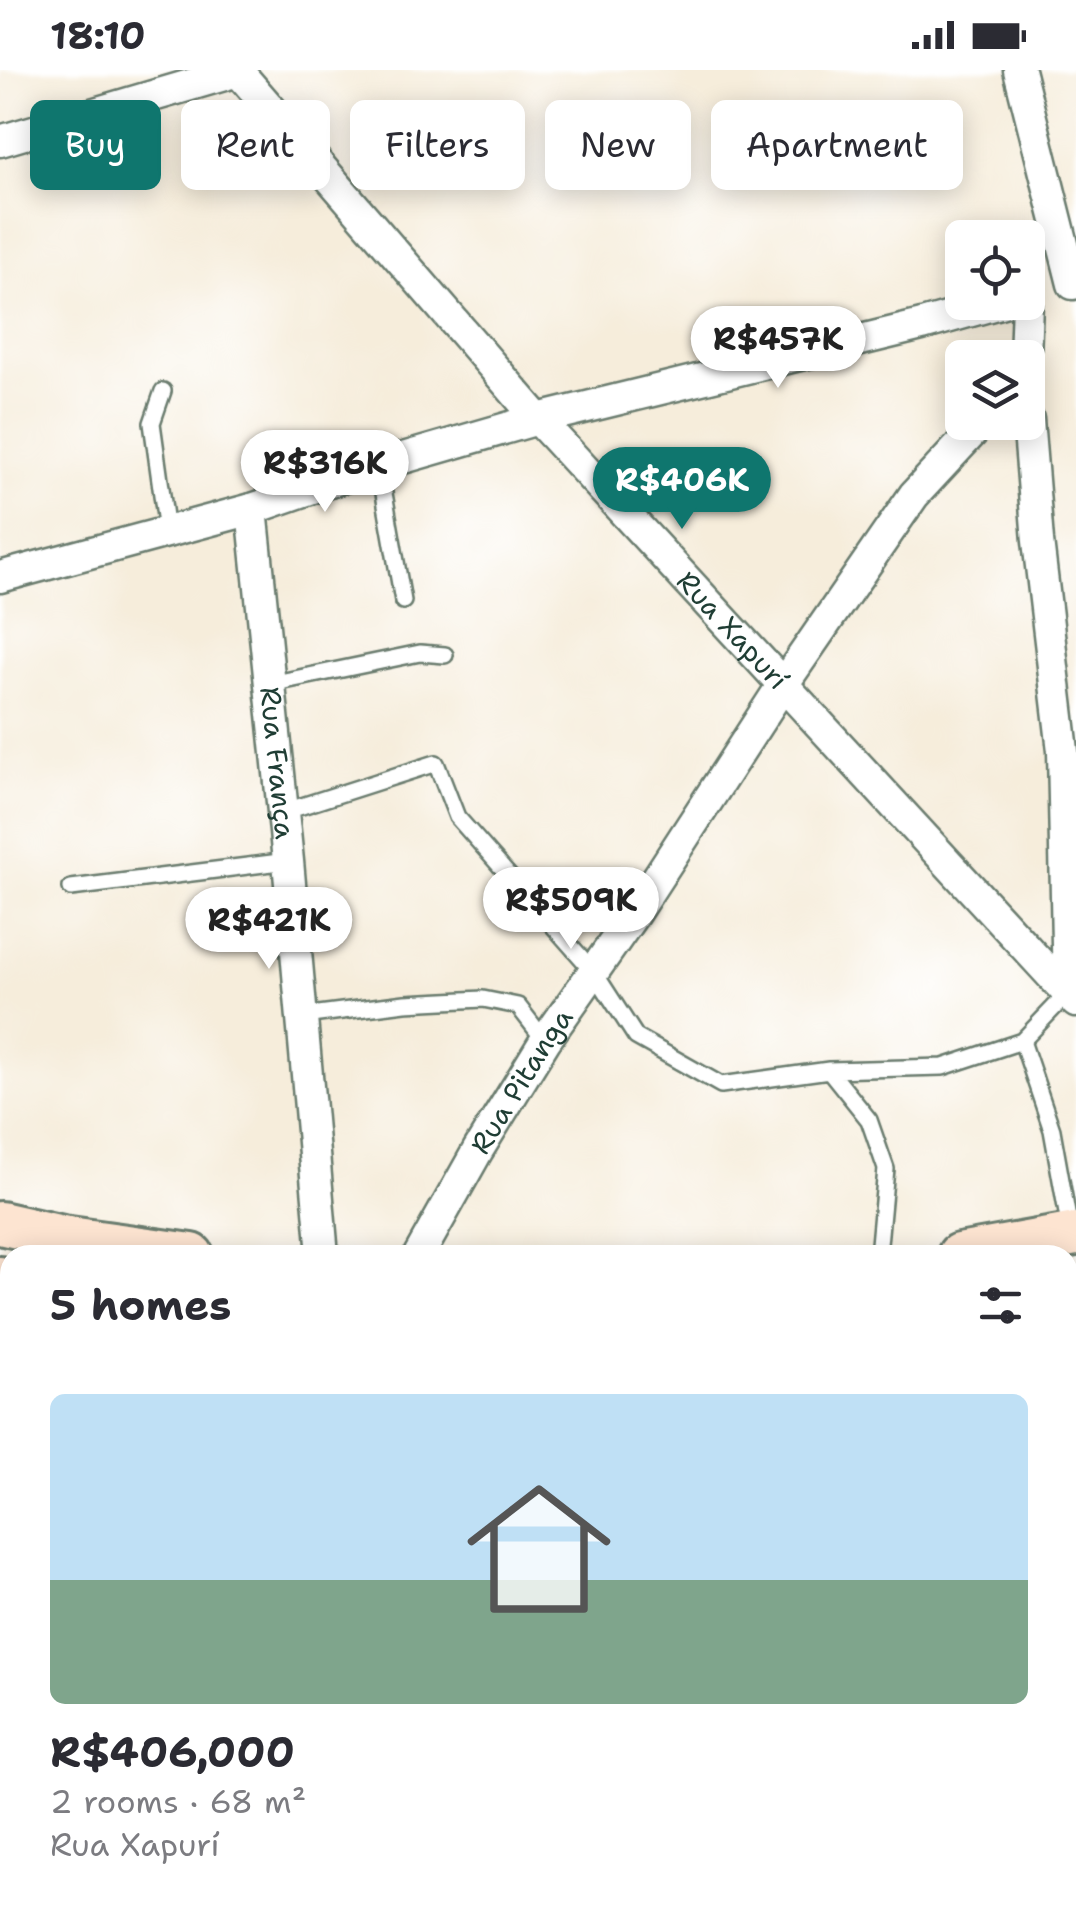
<!DOCTYPE html>
<html lang="en">
<head>
<meta charset="utf-8">
<style>
  :root { --surface:#fff; --page:#f2f2f3; --text:#2b2b33; --muted:#7c7c81; --accent:#0f766e }
  body { margin:0; font-family:"Shantell Sans",sans-serif; background:var(--page); color:var(--text); height:100vh; display:flex; flex-direction:column; font-size:38px; white-space:nowrap }
  * { box-sizing:border-box; margin:0 }
  p { font-size:32px; color:var(--muted) }
  .icon { flex:none; width:55px; height:55px; fill:none; stroke:currentColor; stroke-width:2; stroke-linecap:round; stroke-linejoin:round }
  .map { position:relative; flex:1; overflow:hidden }
  .details { position:absolute; left:0px; top:1175px; width:1078px; height:672px; display:flex; flex-direction:column; background:var(--surface); border-radius:30px 30px 0 0; box-shadow:0 5px 25px #0003 }
  .details>* { flex:none }
  .hud { position:absolute; left:30px; top:30px; width:1018px; height:90px; display:flex; gap:20px }
  .tools { position:absolute; left:945px; top:150px; display:grid; gap:20px }
  .tools a { display:grid; place-items:center; width:100px; height:100px; border-radius:15px; background:var(--surface); box-shadow:0 5px 25px #0003; font-size:50px }
  .price { position:absolute; translate:-50% -85px; padding:0 22px; border-radius:35px; background:#fff; color:#222; font-size:32px; line-height:65px; filter:drop-shadow(0 2px 5px #0008) }
  .price::after { content:''; position:absolute; left:50%; top:60px; width:30px; height:22px; margin-left:-15px; background:inherit; clip-path:polygon(0 0,100% 0,50% 100%) }
  .price.selected { background:var(--accent); color:#fff }
  ul { padding:0; list-style:none }
  li { display:grid; align-content:center; gap:20px; height:530px; padding:0 50px }
  li span { display:grid; place-items:center; height:310px; border-radius:15px; color:#555 }
  li>.icon { margin-inline-start:auto }
  span .icon { width:180px; height:180px; fill:#fffc; stroke-width:1 }
  li b { font-size:42px }
  h2 { display:flex; justify-content:space-between; align-items:center; height:120px; padding:0 50px; font-size:42px }
  .pill { padding:0 35px; border-radius:15px; background:var(--surface); box-shadow:0 5px 25px #0003; font-size:35px; line-height:90px }
  .pill.selected { background:var(--accent); color:#fff }
  .status { display:flex; justify-content:space-between; align-items:center; height:70px; padding:0 50px; background:var(--surface); direction:ltr }
  .status svg { height:28px; fill:currentColor }
  .map>svg:first-child { display:block }
  .lines { fill:none; stroke-linecap:round; stroke-linejoin:round }
  .service-casing { stroke:#6a7b6e; stroke-width:20 }
  .minor-casing { stroke:#6a7b6e; stroke-width:35 }
  .secondary-casing { stroke:#6a7b6e; stroke-width:48 }
  .service { stroke:#fff; stroke-width:15 }
  .minor { stroke:#fff; stroke-width:30 }
  .secondary { stroke:#fde4d1; stroke-width:42 }
  .labels { text-anchor:middle; dominant-baseline:central; stroke-width:8; stroke-linejoin:round; paint-order:stroke }
  .street-label { font-size:28px; fill:#1f3d34; stroke:#fff }
</style>
</head>
<body>
<div class="status"><b>18:10</b><svg viewBox="0 0 49 12"><path d="M0 12V9h3v3zM5 12V6h3v6zM10 12V3h3v9zM15 12V0h3v12zM26 1h20v11H26zM47 4h2v5h-2z"/></svg></div>
<div class="map">
<svg width="1076" height="1846" viewBox="0 0 1076 1846">
  <rect width="100%" height="100%" fill="#fff"/>
  <filter id="ink" filterUnits="userSpaceOnUse"><feTurbulence type="fractalNoise" baseFrequency=".01" numOctaves="2"/><feDisplacementMap in="SourceGraphic" scale="20" xChannelSelector="R" yChannelSelector="G"/><feConvolveMatrix kernelMatrix="1 2 1 2 8 2 1 2 1" color-interpolation-filters="sRGB"/></filter>
  <filter id="wash" filterUnits="userSpaceOnUse"><feTurbulence type="fractalNoise" baseFrequency=".0048" numOctaves="4" result="noise"/><feDisplacementMap in="SourceGraphic" scale="40" xChannelSelector="R" yChannelSelector="G"/><feGaussianBlur stdDeviation="2.25" result="paint"/><feColorMatrix in="noise" values="0 0 0 0 0 0 0 0 0 0 0 0 0 0 0 0 0 1.4 0 .05"/><feComposite in="paint" operator="in"/></filter>
  <g filter="url(#wash)">
    <rect width="100%" height="100%" fill="#f6eddb"/>
  </g>
  <g filter="url(#ink)">
    <g class="lines">
      <defs>
        <path id="service" d="M 163,321 L 152,353 L 167,461
          M 379,395 L 403,531
          M 270,614 L 420,583 L 445,585
          M 283,742 L 436,693 L 457,747 L 594,902 L 636,967 L 721,1015 L 829,1000 L 943,997 L 1022,971 L 1068,923
          M 71,818 L 288,791
          M 303,946 L 405,933 L 483,929 L 518,936 L 545,971
          M 1022,971 L 1052,1060 L 1070,1160
          M 829,1000 L 869,1050 L 886,1099 L 878,1185"/>
        <g id="minor">
          <path id="s1" d="M 237,0 L 538,349 L 1076,932"/>
          <path d="M 1019,0 L 1073,214"/>
          <path d="M 0,71 L 241,0"/>
          <path d="M 1025,288 L 1027,232"/>
          <path d="M 1028,349 L 1038,471 L 1063,681 L 1068,923"/>
          <path id="s2" d="M 252,439 L 288,791 L 323,1185"/>
          <path d="M 0,507 L 252,439 L 379,395 L 538,349 L 922,255 L 1003,232"/>
          <path id="s3" d="M 419,1185 L 478,1080 L 545,971 L 634,844 L 782,616 L 914,425 L 982,352"/>
          <path d="M 1068,1256 L 1068,1221"/>
          <path d="M 0,1352 L 10,1352"/>
          <path d="M 1068,1726 L 1076,1726"/>
          <path d="M 0,1727 L 10,1727"/>
          <path d="M 317,1838 L 317,1846"/>
          <path d="M 1064,1838 L 1064,1846"/>
        </g>
        <path id="secondary" d="M 0,1153 L 62,1167 L 192,1185
          M 959,1185 L 1076,1164
          M 0,1208 L 10,1211
          M 1068,1222 L 1076,1220"/>
      </defs>
      <use href="#service" class="service-casing"/>
      <use href="#minor" class="minor-casing"/>
      <use href="#secondary" class="secondary-casing"/>
      <use href="#service" class="service"/>
      <use href="#minor" class="minor"/>
      <use href="#secondary" class="secondary"/>
    </g>
  </g>
  <g class="labels">
    <g class="street-label">
      <text stroke="none"><textPath href="#s1" startOffset="748">Rua Xapurí</textPath></text>
      <text stroke="none"><textPath href="#s2" startOffset="255">Rua França</textPath></text>
      <text stroke="none"><textPath href="#s3" startOffset="202">Rua Pitanga</textPath></text>
    </g>
  </g>
</svg>
<div class="tools">
<a><svg class="icon" aria-label="locate" viewBox="0 0 24 24"><circle cx="12" cy="12" r="6"/><path d="M12 2v4M12 18v4M2 12h4M18 12h4"/></svg></a>
<a><svg class="icon" aria-label="layers" viewBox="0 0 24 24"><path d="M12 4l9 5-9 5-9-5zM3 14l9 5 9-5"/></svg></a>
</div>
<b class="price" style="left:778px;top:321px">R$457K</b>
<b class="price" style="left:325px;top:445px">R$316K</b>
<b class="price selected" style="left:682px;top:462px">R$406K</b>
<b class="price" style="left:571px;top:882px">R$509K</b>
<b class="price" style="left:269px;top:902px">R$421K</b>
<div class="hud">
<a class="pill selected">Buy</a>
<a class="pill">Rent</a>
<a class="pill">Filters</a>
<a class="pill">New</a>
<a class="pill">Apartment</a>
</div>
<section class="details">
<h2>5 homes<svg class="icon" aria-label="filters" viewBox="0 0 24 24"><path d="M4 7h16M4 17h16"/><circle cx="9" cy="7" r="2"/><circle cx="15" cy="17" r="2"/></svg></h2>
<ul>
<li><span style="background:linear-gradient(#bfe0f5 60%,#7fa58c 0)"><svg class="icon" aria-label="home" viewBox="0 0 24 24"><path d="M3 11l9-7 9 7M6 9v11h12V9"/></svg></span><div><b>R$406,000</b><p>2 rooms · 68 m²</p><p>Rua Xapurí</p></div></li>
</ul>
</section>
</div>
</body>
</html>
